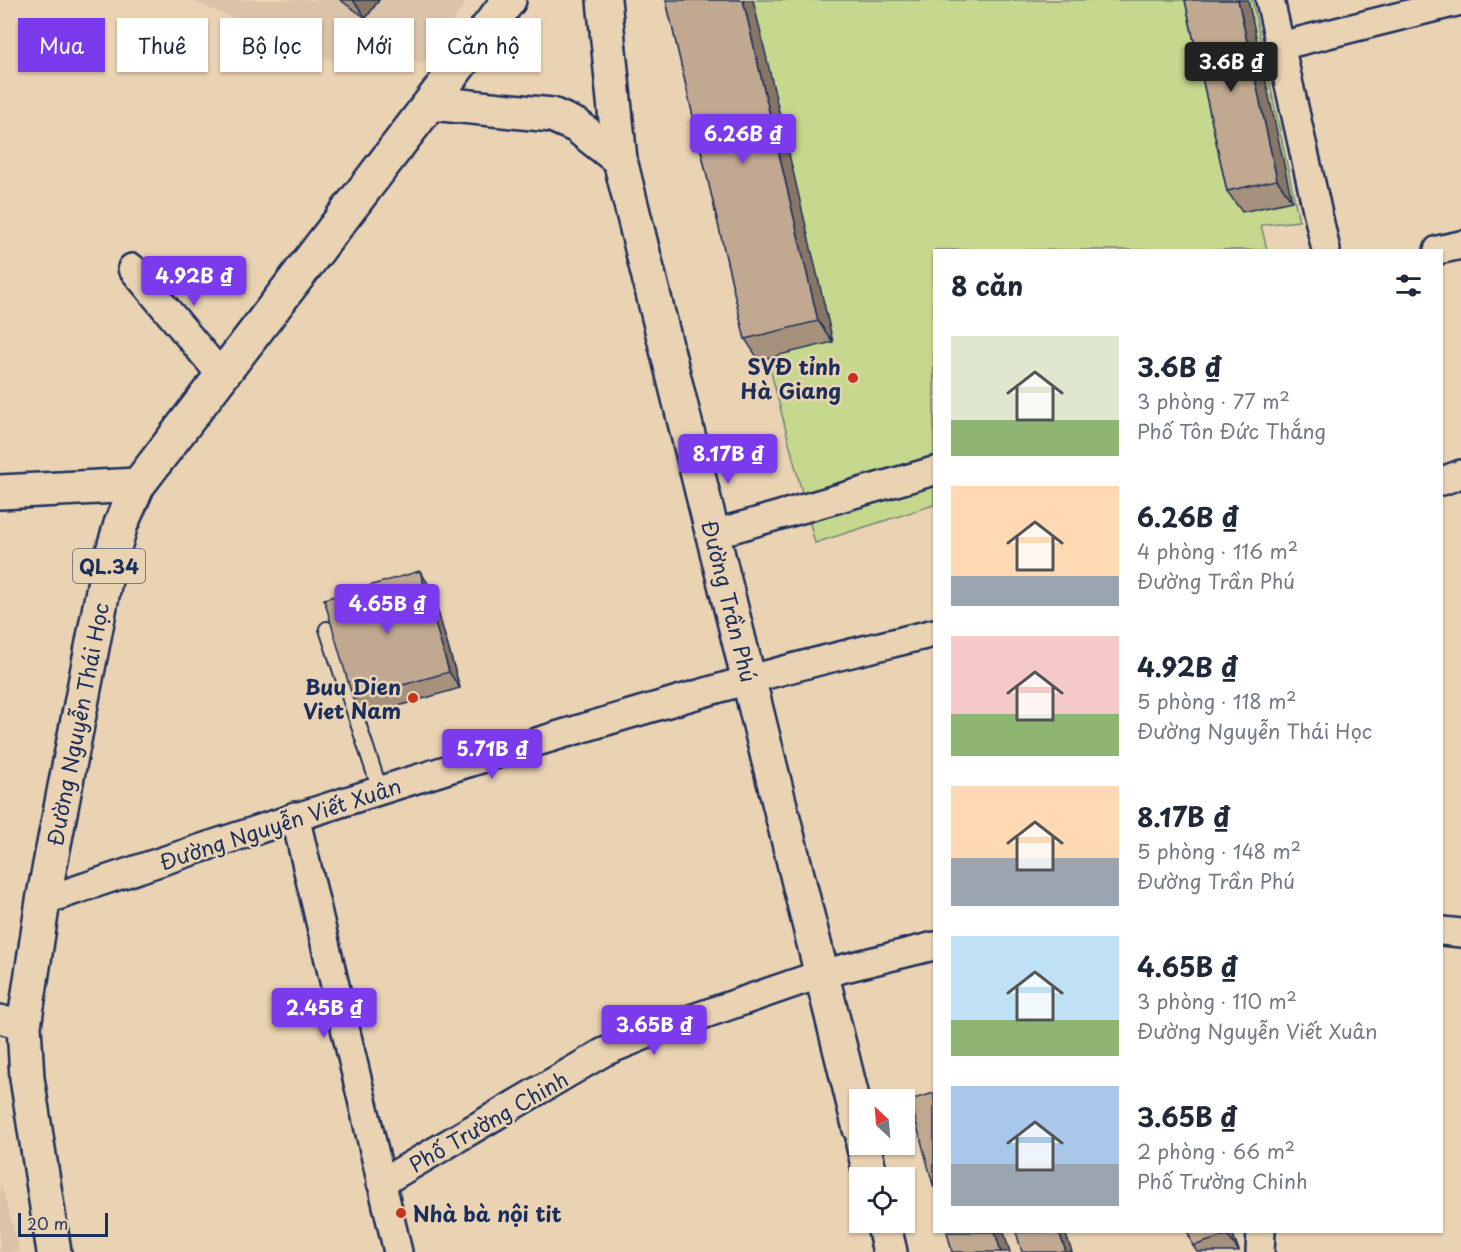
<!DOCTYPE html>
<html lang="vi">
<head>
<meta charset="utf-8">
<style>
  :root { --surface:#fff; --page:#f6f6f7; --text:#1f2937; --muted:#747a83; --accent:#7c3aed }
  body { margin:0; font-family:"Playpen Sans",sans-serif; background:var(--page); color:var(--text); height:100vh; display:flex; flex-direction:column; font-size:22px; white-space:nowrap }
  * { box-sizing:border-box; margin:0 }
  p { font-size:20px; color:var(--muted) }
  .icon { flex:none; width:33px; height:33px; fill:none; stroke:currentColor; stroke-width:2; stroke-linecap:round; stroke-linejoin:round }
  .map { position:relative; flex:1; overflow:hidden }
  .side { position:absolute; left:933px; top:249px; width:510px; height:984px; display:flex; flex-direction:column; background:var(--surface); border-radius:0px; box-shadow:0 2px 4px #0004 }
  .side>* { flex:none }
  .hud { position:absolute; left:18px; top:18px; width:570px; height:54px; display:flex; gap:12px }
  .needle { width:39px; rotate:334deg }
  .controls { position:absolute; left:849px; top:1089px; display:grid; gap:12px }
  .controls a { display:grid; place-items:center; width:66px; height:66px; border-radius:0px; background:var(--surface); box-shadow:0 2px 4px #0004; font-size:30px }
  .scale { position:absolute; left:18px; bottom:15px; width:90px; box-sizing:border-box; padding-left:6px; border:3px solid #1b2f5e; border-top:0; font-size:16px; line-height:21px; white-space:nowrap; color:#1b2f5e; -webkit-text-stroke:4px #ead3b3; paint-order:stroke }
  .price { position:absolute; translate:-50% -51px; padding:0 14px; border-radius:6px; background:var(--accent); color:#fff; font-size:20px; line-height:39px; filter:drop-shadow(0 2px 3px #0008) }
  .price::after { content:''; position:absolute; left:50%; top:36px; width:18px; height:14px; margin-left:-9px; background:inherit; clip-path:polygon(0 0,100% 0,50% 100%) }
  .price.active { background:#222; color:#fff }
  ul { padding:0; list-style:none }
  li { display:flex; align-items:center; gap:18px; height:150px; padding:0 18px }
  li span { display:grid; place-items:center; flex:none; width:168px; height:120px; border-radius:0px; color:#555 }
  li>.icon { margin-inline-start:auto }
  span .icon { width:72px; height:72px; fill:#fffc; stroke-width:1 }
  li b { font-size:26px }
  h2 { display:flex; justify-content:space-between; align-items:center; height:72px; padding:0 18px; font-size:26px }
  .pill { padding:0 21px; border-radius:0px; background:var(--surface); box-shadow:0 2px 4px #0004; font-size:21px; line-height:54px }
  .pill.active { background:var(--accent); color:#fff }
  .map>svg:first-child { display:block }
  .built { fill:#dac3a8 }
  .green { fill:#c5d88d; stroke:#708476; stroke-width:1.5 }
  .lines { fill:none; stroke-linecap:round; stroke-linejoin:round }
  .lane-casing { stroke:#1b2f5e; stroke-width:18 }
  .street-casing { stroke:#1b2f5e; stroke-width:32 }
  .secondary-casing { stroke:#1b2f5e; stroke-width:38 }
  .highway-casing { stroke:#1b2f5e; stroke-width:38 }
  .lane { stroke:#ead3b3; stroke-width:14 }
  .street { stroke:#ead3b3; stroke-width:27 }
  .secondary { stroke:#ead3b3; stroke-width:33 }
  .highway { stroke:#ead3b3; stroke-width:33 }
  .wall { fill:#a6917d; stroke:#1b2f5e; stroke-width:1.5 }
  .shaded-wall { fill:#877666; stroke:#1b2f5e; stroke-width:1.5 }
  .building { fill:#c1a991; stroke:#1b2f5e; stroke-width:1.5 }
  .poi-dot { fill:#c8321e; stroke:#ead3b3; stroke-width:2 }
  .labels { text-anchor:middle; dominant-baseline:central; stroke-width:5; stroke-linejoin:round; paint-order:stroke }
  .shield { fill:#ead3b3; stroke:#596078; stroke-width:1.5 }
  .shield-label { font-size:20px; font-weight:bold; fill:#1b2f5e }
  .poi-label { font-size:21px; font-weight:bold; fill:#1b2f5e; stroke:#ead3b3; text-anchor:end }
  .street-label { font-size:21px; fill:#1b2f5e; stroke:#ead3b3 }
</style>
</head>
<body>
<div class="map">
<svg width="1461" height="1252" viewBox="0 0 1461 1252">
  <rect width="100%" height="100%" fill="#ead3b3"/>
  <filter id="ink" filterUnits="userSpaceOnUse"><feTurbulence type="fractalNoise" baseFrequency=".0167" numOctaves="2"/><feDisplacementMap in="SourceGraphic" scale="12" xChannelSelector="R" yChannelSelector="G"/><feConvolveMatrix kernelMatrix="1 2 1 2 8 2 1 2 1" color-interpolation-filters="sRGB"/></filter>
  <g filter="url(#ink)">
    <path class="built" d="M 190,0 L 468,0 L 422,65 L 377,37 L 354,70 Z
      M 0,1181 L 20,1252 L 0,1252 Z"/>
    <path class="green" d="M 675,0 L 1252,0 L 1299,221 L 1261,225 L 1267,250 L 934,250 L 934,505 L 815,543 Z"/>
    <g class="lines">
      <defs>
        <path id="lane" d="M 327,629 L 380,790"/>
        <path id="street" d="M 1270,0 L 1326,250
          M 1280,46 L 1461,1
          M 1438,250 L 1461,245
          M 132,268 L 222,376
          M 1442,481 L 1461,474
          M 714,534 L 934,471
          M 295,816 L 398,1252
          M 43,901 C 276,822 511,747 748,680 C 810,662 873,648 934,633
          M 1442,931 L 1461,933
          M 0,1019 L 24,1026
          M 381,1183 L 604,1052 L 656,1031 L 821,974 L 934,946
          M 1260,1252 L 1261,1232"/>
        <path id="secondary" d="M 604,0 L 620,160 L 860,1129
          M 0,492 L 138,485
          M 863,1144 L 871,1178
          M 883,1222 L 890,1252"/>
        <path id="highway" d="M 431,103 L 552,115 L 577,126 L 620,160
          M 54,1252 L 27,1078 L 24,1026 L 43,901 L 106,575 L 121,524 L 138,485 L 509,0"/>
      </defs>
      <use href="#lane" class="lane-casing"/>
      <use href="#street" class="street-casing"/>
      <use href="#secondary" class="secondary-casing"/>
      <use href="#highway" class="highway-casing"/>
      <use href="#lane" class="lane"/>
      <use href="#street" class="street"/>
      <use href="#secondary" class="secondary"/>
      <use href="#highway" class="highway"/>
    </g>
    <path class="wall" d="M 340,0 L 379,0 L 366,18 Z
      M 666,0 L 833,342 L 759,360 L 745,339 Z
      M 1185,0 L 1292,201 L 1242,212 L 1227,191 Z
      M 431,588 L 460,688 L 364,716 L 353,699 Z
      M 1188,1232 L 1232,1232 L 1239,1251 L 1235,1252 L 1197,1252 L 1193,1246 Z"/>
    <path class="shaded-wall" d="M 353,0 L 379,0 L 366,18 Z
      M 743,0 L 753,0 L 833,342 L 818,321 Z
      M 1238,0 L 1248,0 L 1292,201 L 1277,180 Z
      M 420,571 L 431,588 L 460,688 L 449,672 Z
      M 995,1232 L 1004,1232 L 1010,1252 L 1001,1252 Z
      M 1059,1232 L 1065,1232 L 1072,1252 L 1066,1252 Z
      M 1226,1232 L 1232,1232 L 1239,1251 L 1227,1235 Z"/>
    <path class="building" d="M 666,0 L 743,0 L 818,321 L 745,339 Z
      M 1185,0 L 1238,0 L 1277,180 L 1227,191 Z
      M 420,571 L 449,672 L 353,699 L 324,599 Z
      M 934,1093 L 934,1188 L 910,1100 Z
      M 947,1232 L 995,1232 L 1001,1252 L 952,1252 Z
      M 1016,1232 L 1059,1232 L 1066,1252 L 1022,1252 Z
      M 1188,1232 L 1226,1232 L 1227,1235 L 1193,1246 Z"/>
  </g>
  <g class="poi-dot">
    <circle cx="853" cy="378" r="6"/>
    <circle cx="413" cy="698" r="6"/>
    <circle cx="401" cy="1213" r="6"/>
  </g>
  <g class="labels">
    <rect class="shield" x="73" y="549" width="72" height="34" rx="4.5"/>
    <g class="shield-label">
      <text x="109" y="566">QL.34</text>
    </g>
    <g class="poi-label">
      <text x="841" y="366">SVĐ tỉnh<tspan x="841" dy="24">Hà Giang</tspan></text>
      <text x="401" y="686">Buu Dien<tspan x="401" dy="24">Viet Nam</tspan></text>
      <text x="413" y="1213" text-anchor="start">Nhà bà nội tit</text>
    </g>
    <g class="street-label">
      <text transform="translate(730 601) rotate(76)">Đường Trần Phú</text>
      <text transform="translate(77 724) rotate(-79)">Đường Nguyễn Thái Học</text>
      <text transform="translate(280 823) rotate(-18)">Đường Nguyễn Viết Xuân</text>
      <text transform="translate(488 1121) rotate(-30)">Phố Trường Chinh</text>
    </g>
  </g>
</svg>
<div class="controls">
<a><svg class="needle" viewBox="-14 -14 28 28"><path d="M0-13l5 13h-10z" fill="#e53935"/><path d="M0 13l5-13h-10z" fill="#747a83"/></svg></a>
<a><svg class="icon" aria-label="locate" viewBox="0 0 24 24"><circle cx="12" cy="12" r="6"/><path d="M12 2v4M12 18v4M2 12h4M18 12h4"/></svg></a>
</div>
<div class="scale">20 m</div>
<b class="price active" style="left:1231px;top:93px">3.6B ₫</b>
<b class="price" style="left:743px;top:165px">6.26B ₫</b>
<b class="price" style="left:194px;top:307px">4.92B ₫</b>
<b class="price" style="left:728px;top:485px">8.17B ₫</b>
<b class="price" style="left:387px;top:635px">4.65B ₫</b>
<b class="price" style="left:492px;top:780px">5.71B ₫</b>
<b class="price" style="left:324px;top:1039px">2.45B ₫</b>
<b class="price" style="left:654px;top:1056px">3.65B ₫</b>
<div class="hud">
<a class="pill active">Mua</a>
<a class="pill">Thuê</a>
<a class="pill">Bộ lọc</a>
<a class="pill">Mới</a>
<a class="pill">Căn hộ</a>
</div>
<section class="side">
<h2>8 căn<svg class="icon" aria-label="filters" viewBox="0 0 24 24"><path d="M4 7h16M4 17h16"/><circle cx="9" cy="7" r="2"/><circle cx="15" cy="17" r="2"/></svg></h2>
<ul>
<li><span style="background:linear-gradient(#dfe7d0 70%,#8fb573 0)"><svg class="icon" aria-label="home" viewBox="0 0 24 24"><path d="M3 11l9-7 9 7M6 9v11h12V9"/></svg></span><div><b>3.6B ₫</b><p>3 phòng · 77 m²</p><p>Phố Tôn Đức Thắng</p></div></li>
<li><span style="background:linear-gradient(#ffd9b3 75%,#9aa5b1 0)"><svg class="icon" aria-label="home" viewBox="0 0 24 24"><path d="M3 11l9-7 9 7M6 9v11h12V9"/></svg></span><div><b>6.26B ₫</b><p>4 phòng · 116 m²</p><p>Đường Trần Phú</p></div></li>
<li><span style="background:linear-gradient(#f6c9c9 65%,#8fb573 0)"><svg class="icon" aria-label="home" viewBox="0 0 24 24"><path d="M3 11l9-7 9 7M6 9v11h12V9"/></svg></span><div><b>4.92B ₫</b><p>5 phòng · 118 m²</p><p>Đường Nguyễn Thái Học</p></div></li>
<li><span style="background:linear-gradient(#ffd9b3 60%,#9aa5b1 0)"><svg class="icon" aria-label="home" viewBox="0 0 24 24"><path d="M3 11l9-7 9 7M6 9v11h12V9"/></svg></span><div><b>8.17B ₫</b><p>5 phòng · 148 m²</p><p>Đường Trần Phú</p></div></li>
<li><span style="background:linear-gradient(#bfe0f5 70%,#8fb573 0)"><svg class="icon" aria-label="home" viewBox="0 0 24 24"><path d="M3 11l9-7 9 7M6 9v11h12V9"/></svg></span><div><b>4.65B ₫</b><p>3 phòng · 110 m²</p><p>Đường Nguyễn Viết Xuân</p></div></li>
<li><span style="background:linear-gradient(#a9c7e8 65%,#9aa5b1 0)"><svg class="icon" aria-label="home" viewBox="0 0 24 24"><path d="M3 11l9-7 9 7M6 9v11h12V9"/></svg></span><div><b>3.65B ₫</b><p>2 phòng · 66 m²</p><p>Phố Trường Chinh</p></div></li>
</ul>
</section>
</div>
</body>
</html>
